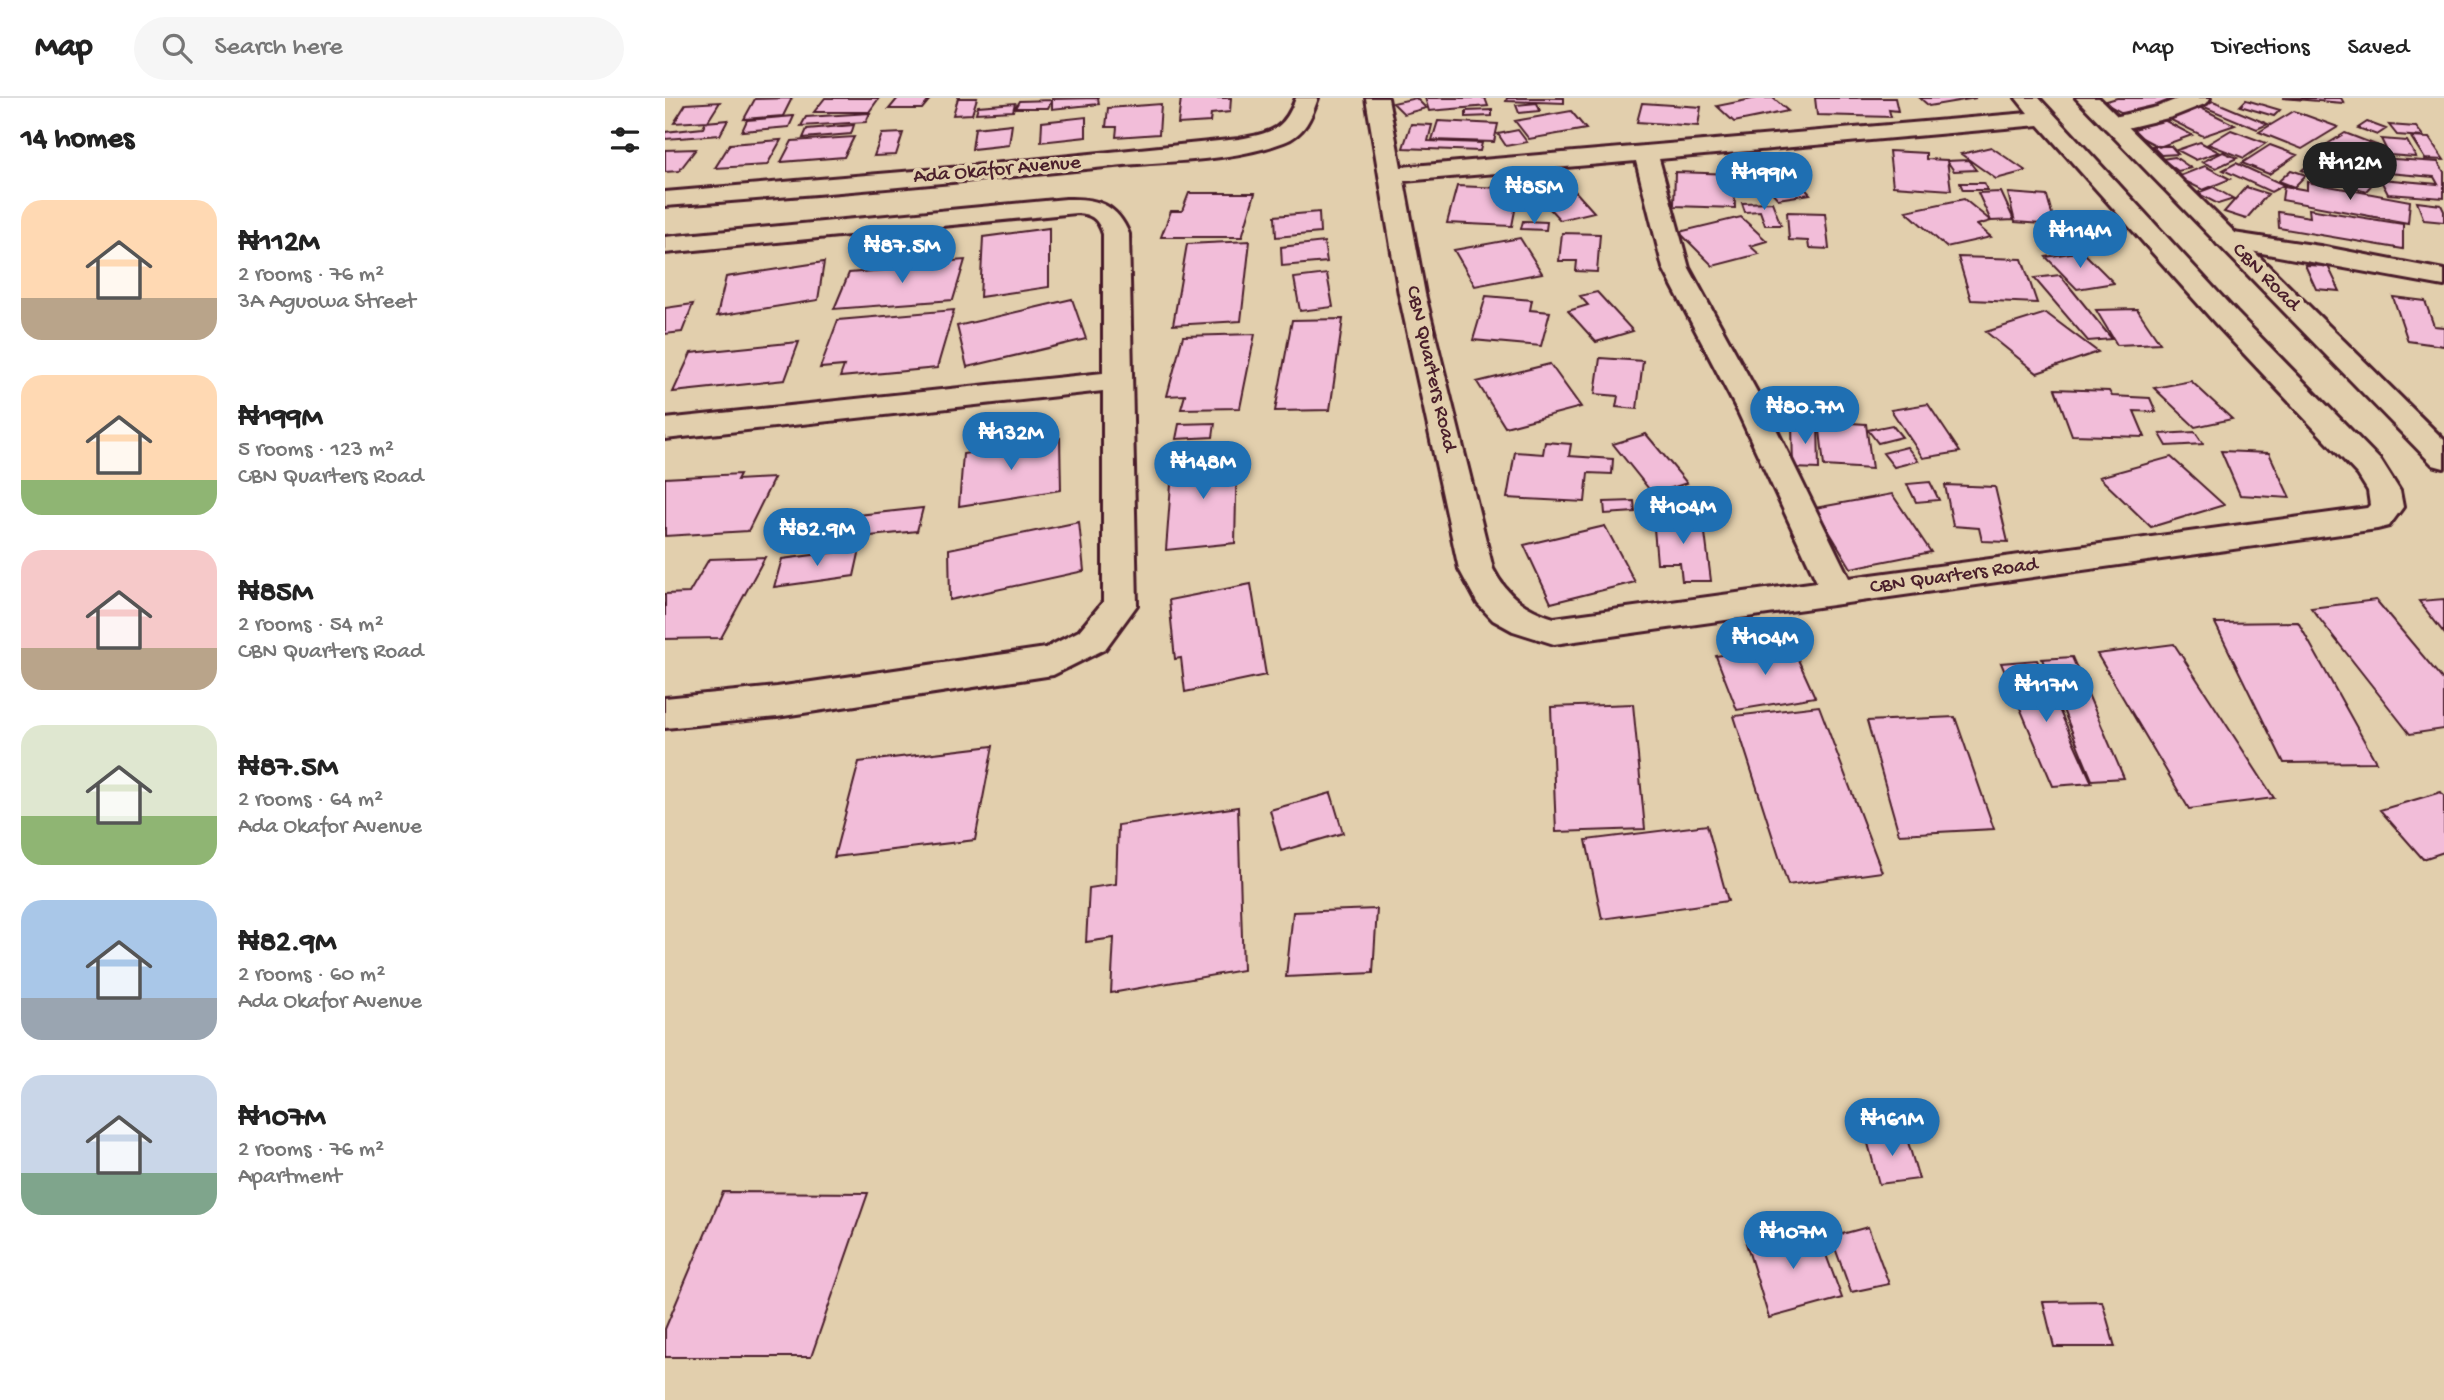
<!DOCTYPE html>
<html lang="en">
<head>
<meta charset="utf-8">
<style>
  :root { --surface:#fff; --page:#f6f6f6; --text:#222; --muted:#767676; --line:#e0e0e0; --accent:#1f6fb2 }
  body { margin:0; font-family:"Gochi Hand",sans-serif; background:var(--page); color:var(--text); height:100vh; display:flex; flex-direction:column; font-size:26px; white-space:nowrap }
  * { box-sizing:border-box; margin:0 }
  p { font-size:23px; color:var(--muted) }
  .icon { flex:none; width:38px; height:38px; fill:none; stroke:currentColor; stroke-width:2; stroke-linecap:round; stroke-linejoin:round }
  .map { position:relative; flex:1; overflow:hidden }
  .details { display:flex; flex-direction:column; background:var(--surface); width:665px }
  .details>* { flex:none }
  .price { position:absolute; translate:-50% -60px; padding:0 16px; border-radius:24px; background:var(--accent); color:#fff; font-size:23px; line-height:46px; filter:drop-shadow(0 2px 4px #0008) }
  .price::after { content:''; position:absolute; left:50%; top:42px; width:21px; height:16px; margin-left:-10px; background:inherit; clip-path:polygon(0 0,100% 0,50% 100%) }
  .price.on { background:#222; color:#fff }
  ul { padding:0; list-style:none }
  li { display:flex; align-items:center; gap:21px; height:175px; padding:0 21px }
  li span { display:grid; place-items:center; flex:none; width:196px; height:140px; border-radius:21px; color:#555 }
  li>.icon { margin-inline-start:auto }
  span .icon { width:84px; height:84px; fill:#fffc; stroke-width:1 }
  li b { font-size:30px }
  h2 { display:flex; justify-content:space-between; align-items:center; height:84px; padding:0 21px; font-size:30px }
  header { display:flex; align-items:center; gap:42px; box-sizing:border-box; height:98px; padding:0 35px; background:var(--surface); border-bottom:2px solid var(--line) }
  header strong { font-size:33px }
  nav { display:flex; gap:38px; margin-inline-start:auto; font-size:24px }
  .search { width:490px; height:63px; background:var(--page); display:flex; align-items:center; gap:18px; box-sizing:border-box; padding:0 24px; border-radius:38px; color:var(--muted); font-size:26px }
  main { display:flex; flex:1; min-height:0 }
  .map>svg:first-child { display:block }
  .building { fill:#f2bdd9; stroke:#4a1f2b; stroke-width:2 }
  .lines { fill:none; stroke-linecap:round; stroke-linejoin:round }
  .street-casing { stroke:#4a1f2b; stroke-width:6 }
  .secondary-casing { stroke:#4a1f2b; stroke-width:6 }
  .street { fill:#e2cfad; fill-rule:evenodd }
  .secondary { fill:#e2cfad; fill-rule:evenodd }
  .labels { text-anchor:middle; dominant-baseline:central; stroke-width:7; stroke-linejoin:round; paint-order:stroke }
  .far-street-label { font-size:21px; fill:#4a1f2b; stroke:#e2cfad }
</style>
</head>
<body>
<header>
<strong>Map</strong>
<div class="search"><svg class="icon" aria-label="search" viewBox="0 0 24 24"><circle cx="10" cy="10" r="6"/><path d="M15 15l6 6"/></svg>Search here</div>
<nav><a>Map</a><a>Directions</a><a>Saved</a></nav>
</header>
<main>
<section class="details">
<h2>14 homes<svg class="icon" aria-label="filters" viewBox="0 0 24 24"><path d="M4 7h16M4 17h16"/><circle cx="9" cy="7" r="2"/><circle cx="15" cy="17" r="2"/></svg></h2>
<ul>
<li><span style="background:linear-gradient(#ffd9b3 70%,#b9a48a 0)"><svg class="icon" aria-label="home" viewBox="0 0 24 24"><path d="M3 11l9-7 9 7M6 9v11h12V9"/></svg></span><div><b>₦112M</b><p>2 rooms · 76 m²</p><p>3A Aguowa Street</p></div></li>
<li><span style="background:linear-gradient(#ffd9b3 75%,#8fb573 0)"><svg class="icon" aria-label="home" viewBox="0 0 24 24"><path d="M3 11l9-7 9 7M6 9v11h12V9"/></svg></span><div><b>₦199M</b><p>5 rooms · 123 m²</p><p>CBN Quarters Road</p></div></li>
<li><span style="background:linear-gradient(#f6c9c9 70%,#b9a48a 0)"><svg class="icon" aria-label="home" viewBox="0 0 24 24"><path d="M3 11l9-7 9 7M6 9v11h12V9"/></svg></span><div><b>₦85M</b><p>2 rooms · 54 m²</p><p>CBN Quarters Road</p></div></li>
<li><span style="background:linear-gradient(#dfe7d0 65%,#8fb573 0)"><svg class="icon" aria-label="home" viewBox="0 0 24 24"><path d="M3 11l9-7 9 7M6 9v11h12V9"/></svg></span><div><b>₦87.5M</b><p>2 rooms · 64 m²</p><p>Ada Okafor Avenue</p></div></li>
<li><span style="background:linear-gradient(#a9c7e8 70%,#9aa5b1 0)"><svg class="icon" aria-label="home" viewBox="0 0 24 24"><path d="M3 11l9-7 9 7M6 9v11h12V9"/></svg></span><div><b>₦82.9M</b><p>2 rooms · 60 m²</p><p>Ada Okafor Avenue</p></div></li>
<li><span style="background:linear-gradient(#c9d6e8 70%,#7fa58c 0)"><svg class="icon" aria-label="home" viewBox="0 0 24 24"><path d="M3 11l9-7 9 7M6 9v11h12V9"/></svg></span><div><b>₦107M</b><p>2 rooms · 76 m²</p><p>Apartment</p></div></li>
</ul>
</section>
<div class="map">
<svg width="1779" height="1302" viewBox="0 0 1779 1302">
  <rect width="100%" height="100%" fill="#e2cfad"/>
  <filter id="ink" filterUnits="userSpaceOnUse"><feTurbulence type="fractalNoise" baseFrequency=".0143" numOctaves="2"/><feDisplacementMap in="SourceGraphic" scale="14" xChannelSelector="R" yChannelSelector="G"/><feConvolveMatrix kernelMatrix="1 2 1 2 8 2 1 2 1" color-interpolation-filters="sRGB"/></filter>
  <g filter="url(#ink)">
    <path class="building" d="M 127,0 L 118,18 L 79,21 L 90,1 Z
      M 160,0 L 214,0 L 204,14 L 149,14 Z
      M 233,0 L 266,0 L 257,11 L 224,11 Z
      M 293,0 L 312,0 L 307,16 L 288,17 Z
      M 433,0 L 434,6 L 387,11 L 387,1 Z
      M 516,0 L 566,0 L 565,14 L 546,16 L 545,24 L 513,26 Z
      M 751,0 L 761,10 L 739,16 L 728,5 Z
      M 760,0 L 820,0 L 823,8 L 764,13 Z
      M 842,0 L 899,0 L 899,5 L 841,3 Z
      M 1092,0 L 1108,0 L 1123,13 L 1069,24 L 1052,8 Z
      M 1150,0 L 1230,0 L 1233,13 L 1224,12 L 1226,19 L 1152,17 Z
      M 1255,0 L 1311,0 L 1264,8 Z
      M 1452,0 L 1508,0 L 1511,2 L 1461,17 L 1438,4 Z
      M 1617,0 L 1676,0 L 1679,5 Z
      M 387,2 L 383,10 L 350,10 L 354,3 Z
      M 1581,2 L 1615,12 L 1609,18 L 1575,8 Z
      M 1548,3 L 1603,26 L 1592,31 L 1537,8 Z
      M 55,4 L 43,23 L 9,25 L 21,6 Z
      M 350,5 L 348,13 L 311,15 L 313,8 Z
      M 872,5 L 875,13 L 854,15 L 851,7 Z
      M 977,5 L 1036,9 L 1033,28 L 972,24 Z
      M 496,6 L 494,36 L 451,39 L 452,29 L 441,29 L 443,10 Z
      M 1534,9 L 1570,27 L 1538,38 L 1502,20 Z
      M 827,12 L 827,18 L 801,19 L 801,13 Z
      M 906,13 L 921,31 L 864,41 L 850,23 Z
      M 1629,13 L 1673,29 L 1637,51 L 1594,34 Z
      M 205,15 L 201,24 L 136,28 L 141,19 Z
      M 129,18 L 124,29 L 77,33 L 82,22 Z
      M 421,19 L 421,39 L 376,44 L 377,24 Z
      M 1497,21 L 1527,37 L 1494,49 L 1464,33 Z
      M 63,22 L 55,37 L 0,41 L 0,34 L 38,30 L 41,24 Z
      M 773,23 L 833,26 L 829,44 L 767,42 Z
      M 1702,24 L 1721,31 L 1712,37 L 1693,30 Z
      M 347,26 L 344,47 L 307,51 L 310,30 Z
      M 746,26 L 767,27 L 763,43 L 817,45 L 815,53 L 738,50 Z
      M 189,27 L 186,36 L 138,40 L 142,31 Z
      M 1724,27 L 1751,29 L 1759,39 L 1732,37 Z
      M 853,32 L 862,44 L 841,48 L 833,36 Z
      M 1566,32 L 1601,45 L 1579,60 L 1543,46 Z
      M 238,35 L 231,57 L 209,58 L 217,36 Z
      M 1680,35 L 1719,50 L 1687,71 L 1648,55 Z
      M 189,39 L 179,59 L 116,64 L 127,43 Z
      M 1746,39 L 1764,40 L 1779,62 L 1760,61 Z
      M 1716,41 L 1742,43 L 1751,59 L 1724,57 Z
      M 116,42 L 102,67 L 50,70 L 65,46 Z
      M 1535,44 L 1554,54 L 1531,62 L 1512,52 Z
      M 1605,47 L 1632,57 L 1604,76 L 1577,65 Z
      M 1487,48 L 1506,48 L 1513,56 L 1496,57 Z
      M 1326,49 L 1361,73 L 1331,81 L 1296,56 Z
      M 31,51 L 14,73 L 0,74 L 0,52 Z
      M 1224,53 L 1261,55 L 1261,61 L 1282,62 L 1286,92 L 1228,88 Z
      M 1558,54 L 1572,60 L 1551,70 L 1537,64 Z
      M 1510,59 L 1526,70 L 1513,73 L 1497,61 Z
      M 1714,60 L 1773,64 L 1779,74 L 1779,100 L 1723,96 L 1715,81 L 1773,86 L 1769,79 L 1723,75 Z
      M 1650,61 L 1712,81 L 1701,93 L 1637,72 Z
      M 1303,62 L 1311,72 L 1289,73 L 1282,63 Z
      M 1571,65 L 1619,87 L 1606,94 L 1558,72 Z
      M 1119,68 L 1145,96 L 1113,101 L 1088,73 Z
      M 1540,68 L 1565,81 L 1538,92 L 1512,79 Z
      M 1626,72 L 1641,77 L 1629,89 L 1614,83 Z
      M 1010,74 L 1069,76 L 1070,110 L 1009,108 Z
      M 900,82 L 929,114 L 895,122 L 872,97 L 888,93 L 882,86 Z
      M 1642,84 L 1745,103 L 1743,125 L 1617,102 L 1619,88 L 1642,92 Z
      M 1295,85 L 1319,85 L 1322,92 L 1298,92 Z
      M 792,88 L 836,90 L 835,96 L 853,97 L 847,128 L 782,125 Z
      M 1548,89 L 1569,101 L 1553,106 L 1532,95 Z
      M 1581,89 L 1603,96 L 1581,121 L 1559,114 Z
      M 1336,94 L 1349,122 L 1326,123 L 1313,95 Z
      M 524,95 L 590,95 L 577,139 L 496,139 L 506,113 L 517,113 Z
      M 1343,95 L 1382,98 L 1390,127 L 1350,124 Z
      M 1299,101 L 1326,123 L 1312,127 L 1326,139 L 1281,149 L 1241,113 Z
      M 1107,104 L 1116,127 L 1100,127 L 1095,113 L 1080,114 L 1077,105 Z
      M 1752,104 L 1776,107 L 1779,113 L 1779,124 L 1759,122 Z
      M 1644,111 L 1738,126 L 1738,151 L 1614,130 L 1613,114 L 1645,119 Z
      M 654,114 L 655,135 L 611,139 L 610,118 Z
      M 1122,114 L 1160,115 L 1164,151 L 1144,150 L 1143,143 L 1124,142 Z
      M 1076,119 L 1102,143 L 1085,148 L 1094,156 L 1048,168 L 1014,134 Z
      M 858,123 L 882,124 L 881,132 L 856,131 Z
      M 384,130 L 384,189 L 315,199 L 318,139 Z
      M 897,135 L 935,136 L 932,174 L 911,173 L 912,163 L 894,163 Z
      M 855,140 L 877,175 L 810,188 L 789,152 Z
      M 585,143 L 576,223 L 508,227 L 522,146 Z
      M 659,144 L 662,164 L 617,168 L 616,149 Z
      M 1417,153 L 1449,185 L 1412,191 L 1381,159 Z
      M 1293,159 L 1357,161 L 1372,205 L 1306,202 Z
      M 300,162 L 288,202 L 169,211 L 184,175 L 219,172 L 220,168 Z
      M 159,164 L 153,202 L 52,218 L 61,179 Z
      M 1640,167 L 1663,168 L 1675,193 L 1651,191 Z
      M 662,176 L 668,209 L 635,213 L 629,180 Z
      M 1395,177 L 1447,241 L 1423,243 L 1369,180 Z
      M 932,194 L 968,233 L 931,244 L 903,213 L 923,207 L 915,198 Z
      M 821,198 L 867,202 L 865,212 L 885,214 L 876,248 L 808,242 Z
      M 1728,199 L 1760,203 L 1769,228 L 1779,229 L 1779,248 L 1743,243 Z
      M 407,201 L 421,241 L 302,269 L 292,228 Z
      M 28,206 L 17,234 L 0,236 L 0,210 Z
      M 1472,211 L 1495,245 L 1452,247 L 1431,212 Z
      M 289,212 L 272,270 L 175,279 L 179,268 L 155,270 L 173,222 Z
      M 1381,215 L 1433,254 L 1372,275 L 1321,234 Z
      M 678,221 L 665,312 L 610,313 L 627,222 Z
      M 590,236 L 575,310 L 516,311 L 520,297 L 502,298 L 518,238 Z
      M 134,244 L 120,282 L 8,294 L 26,255 Z
      M 935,260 L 978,263 L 972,311 L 951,309 L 953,298 L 930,296 Z
      M 885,266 L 916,309 L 840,329 L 812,284 Z
      M 1526,283 L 1567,321 L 1530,329 L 1489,290 Z
      M 1390,291 L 1444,293 L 1447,298 L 1485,300 L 1491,314 L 1469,313 L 1480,339 L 1407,337 Z
      M 1263,306 L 1295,354 L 1258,360 L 1226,312 Z
      M 1154,323 L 1201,326 L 1207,371 L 1159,368 Z
      M 550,325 L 548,339 L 511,341 L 514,326 Z
      M 1127,325 L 1153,327 L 1154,371 L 1128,370 Z
      M 1227,327 L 1237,339 L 1213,345 L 1203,332 Z
      M 1530,334 L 1538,346 L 1502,348 L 1495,336 Z
      M 981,336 L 1022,385 L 988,396 L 948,346 Z
      M 395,340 L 396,392 L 294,408 L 298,356 Z
      M 880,344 L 906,346 L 904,358 L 948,361 L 947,376 L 923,375 L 920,404 L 842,400 L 850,354 L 878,356 Z
      M 1242,349 L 1253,363 L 1229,369 L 1218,355 Z
      M 572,353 L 570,445 L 501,452 L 508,360 Z
      M 1556,353 L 1604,355 L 1625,400 L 1575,397 Z
      M 1506,359 L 1559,407 L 1486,429 L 1434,379 Z
      M 75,376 L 72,382 L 109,380 L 83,433 L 0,438 L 0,380 Z
      M 1265,384 L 1274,402 L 1251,404 L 1242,386 Z
      M 1280,387 L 1330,389 L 1343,444 L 1317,443 L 1314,430 L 1288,428 Z
      M 1227,396 L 1266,454 L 1186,470 L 1150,410 Z
      M 969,403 L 970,414 L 940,416 L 939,404 Z
      M 258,410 L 252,433 L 111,448 L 119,425 Z
      M 988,419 L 1038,419 L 1046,483 L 1017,483 L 1015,465 L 992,465 Z
      M 414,424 L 419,473 L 285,502 L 284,451 Z
      M 940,428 L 970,484 L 886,505 L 859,447 Z
      M 195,451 L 189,478 L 109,489 L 117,461 Z
      M 100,459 L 56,540 L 0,541 L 0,496 L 24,495 L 44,461 Z
      M 586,486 L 601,577 L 520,594 L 516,560 L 510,561 L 504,502 Z
      M 1779,501 L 1779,535 L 1754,503 Z
      M 1711,502 L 1779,583 L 1779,631 L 1745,636 L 1646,510 Z
      M 1633,524 L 1711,664 L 1619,665 L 1550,525 Z
      M 1126,546 L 1150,599 L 1072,612 L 1051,558 Z
      M 1509,546 L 1609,700 L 1524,711 L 1432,556 Z
      M 1407,559 L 1459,680 L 1427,682 L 1377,561 Z
      M 1372,562 L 1427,685 L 1388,688 L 1336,565 Z
      M 968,606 L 980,731 L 891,734 L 886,609 Z
      M 1154,608 L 1217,774 L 1123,787 L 1069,618 Z
      M 1290,619 L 1329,731 L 1234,736 L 1202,623 Z
      M 328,648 L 310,742 L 169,759 L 194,664 Z
      M 1776,694 L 1779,698 L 1779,754 L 1758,761 L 1715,712 Z
      M 666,695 L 678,735 L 616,753 L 605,712 Z
      M 573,709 L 578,872 L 446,895 L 449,840 L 421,844 L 424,790 L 451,786 L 453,727 Z
      M 1042,727 L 1063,803 L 937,821 L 921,742 Z
      M 712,811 L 708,875 L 621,879 L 628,814 Z
      M 1240,1034 L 1254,1081 L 1214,1086 L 1201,1038 Z
      M 58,1094 L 203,1095 L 146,1259 L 0,1259 L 0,1231 Z
      M 1150,1127 L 1177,1200 L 1104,1220 L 1081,1145 Z
      M 1203,1129 L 1224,1186 L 1186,1194 L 1166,1139 Z
      M 1437,1203 L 1450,1249 L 1389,1249 L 1378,1204 Z"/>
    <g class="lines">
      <defs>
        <path id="street" d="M 631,0 L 653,0 C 646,20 640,36 619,44 C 563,65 498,62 440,69 C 293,84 147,97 0,108 L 0,94 L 297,69 L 574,41 C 607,34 619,33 631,0 Z
          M 701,0 L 723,0 L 736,69 L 1363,15 L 1351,0 L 1374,0 L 1571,214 L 1716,363 L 1735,393 L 1738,409 L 1724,428 L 1712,431 L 889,546 L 848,533 L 828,522 L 813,506 L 794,471 L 734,196 ZM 1374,27 L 1551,226 L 1693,377 L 1703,393 L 1705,407 L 1702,410 L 1184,480 L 1103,314 L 1024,170 L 994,61 ZM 971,63 L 998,170 L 1073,314 L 1152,484 L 889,520 C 860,511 842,498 828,471 L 760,196 L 739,83 Z
          M 1515,0 L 1545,0 L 1542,5 L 1507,19 L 1449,33 L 1441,31 L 1438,26 L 1441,21 L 1492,9 Z
          M 401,101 C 432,100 452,106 464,136 L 472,507 L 440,551 L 388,577 L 112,619 L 0,630 L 0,600 L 112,589 L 381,550 L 414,533 L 438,504 L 438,293 L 0,341 L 0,321 L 438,275 L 438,136 C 433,121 427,116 411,115 L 0,155 L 0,139 Z
          M 1562,134 L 1655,148 L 1779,172 L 1779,188 L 1553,147 L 1549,142 L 1553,137 Z"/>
        <path id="secondary" d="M 1411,0 L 1434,0 L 1779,342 L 1779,370 L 1768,367 Z"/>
      </defs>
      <use href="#street" class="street-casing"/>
      <use href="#secondary" class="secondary-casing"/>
      <use href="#street" class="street"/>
      <use href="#secondary" class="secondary"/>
    </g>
  </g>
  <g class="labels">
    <g class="far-street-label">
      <text transform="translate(332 73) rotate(-5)">Ada Okafor Avenue</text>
      <text transform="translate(1600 180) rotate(45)">CBN Road</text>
      <text transform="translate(765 271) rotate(77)">CBN Quarters Road</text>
      <text transform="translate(1289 479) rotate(-8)">CBN Quarters Road</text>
    </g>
  </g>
</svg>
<b class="price on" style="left:1685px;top:104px">₦112M</b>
<b class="price" style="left:1099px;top:114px">₦199M</b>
<b class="price" style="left:869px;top:128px">₦85M</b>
<b class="price" style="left:1415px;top:172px">₦114M</b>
<b class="price" style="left:237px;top:187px">₦87.5M</b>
<b class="price" style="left:1140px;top:348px">₦80.7M</b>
<b class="price" style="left:346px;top:374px">₦132M</b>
<b class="price" style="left:538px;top:403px">₦148M</b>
<b class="price" style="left:1018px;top:448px">₦104M</b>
<b class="price" style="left:152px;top:470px">₦82.9M</b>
<b class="price" style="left:1100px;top:579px">₦104M</b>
<b class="price" style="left:1381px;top:626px">₦117M</b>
<b class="price" style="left:1227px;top:1060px">₦161M</b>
<b class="price" style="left:1128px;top:1173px">₦107M</b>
</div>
</main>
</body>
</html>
